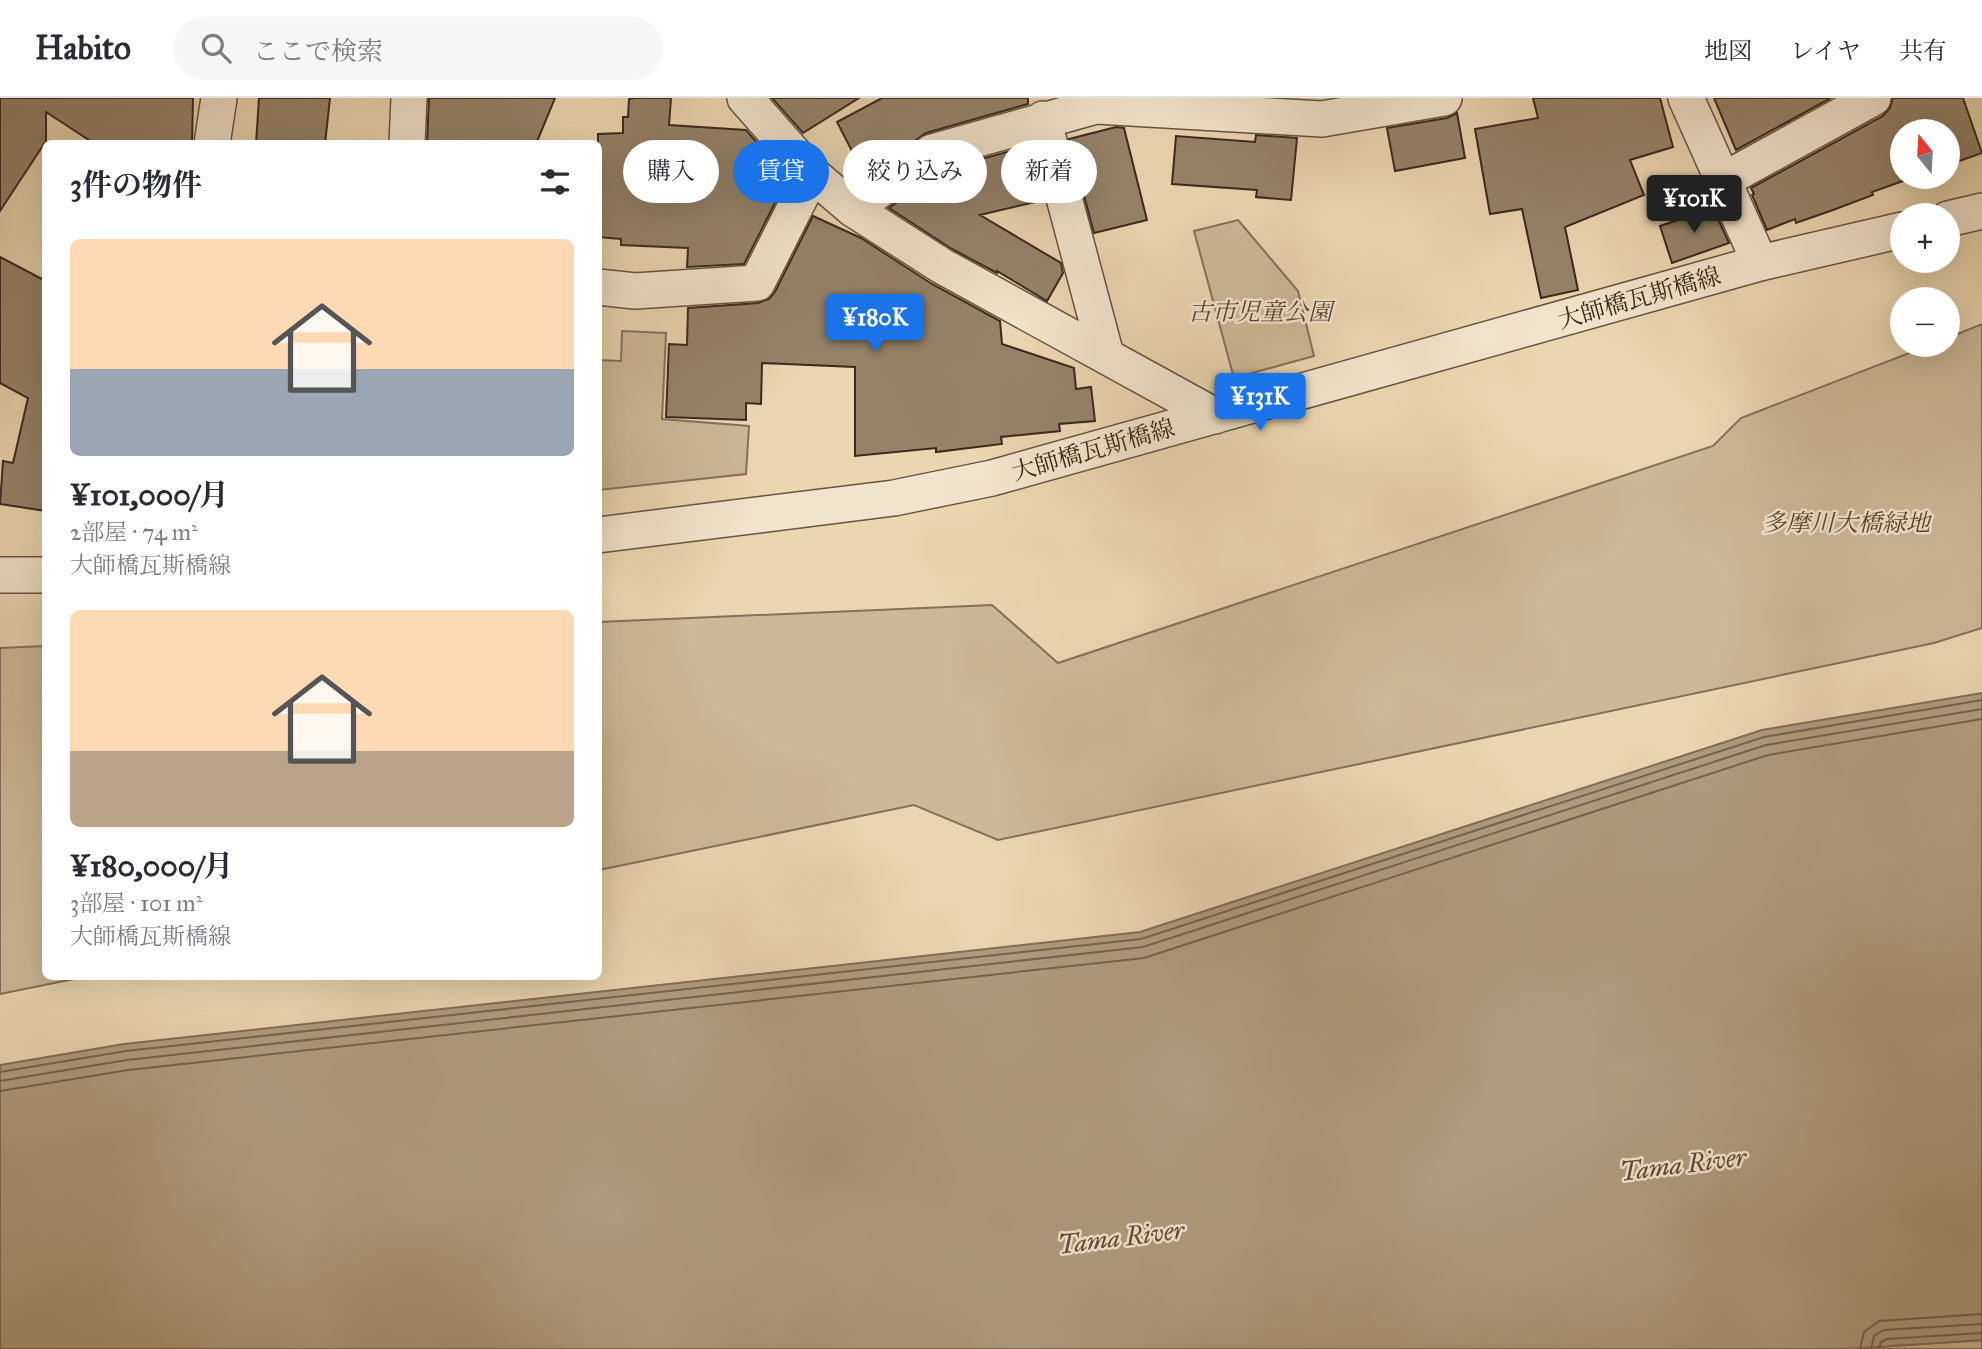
<!DOCTYPE html>
<html lang="ja">
<head>
<meta charset="utf-8">
<style>
  :root { --surface:#fff; --page:#f7f7f7; --text:#2b2b33; --muted:#7c7c81; --line:#e1e1e2; --accent:#1a73e8 }
  body { margin:0; font-family:"IM FELL Great Primer","Noto Serif JP",serif; background:var(--page); color:var(--text); height:100vh; display:flex; flex-direction:column; font-size:26px; white-space:nowrap }
  * { box-sizing:border-box; margin:0 }
  p { font-size:23px; color:var(--muted) }
  .icon { flex:none; width:38px; height:38px; fill:none; stroke:currentColor; stroke-width:2; stroke-linecap:round; stroke-linejoin:round }
  .map { position:relative; flex:1; overflow:hidden }
  .side { position:absolute; left:42px; top:42px; width:560px; height:840px; display:flex; flex-direction:column; background:var(--surface); border-radius:10px; box-shadow:0 7px 28px #0002 }
  .side>* { flex:none }
  .top-card { position:absolute; left:623px; top:42px; width:665px; height:63px; display:flex; gap:14px }
  .needle { width:46px; rotate:342deg }
  .fabs { position:absolute; left:1890px; top:21px; display:grid; gap:14px }
  .fabs a { display:grid; place-items:center; width:70px; height:70px; border-radius:50%; background:var(--surface); box-shadow:0 7px 28px #0002; font-size:35px }
  .price { position:absolute; translate:-50% -60px; padding:0 16px; border-radius:7px; background:var(--accent); color:#fff; font-size:23px; line-height:46px; filter:drop-shadow(0 2px 4px #0008) }
  .price::after { content:''; position:absolute; left:50%; top:42px; width:21px; height:16px; margin-left:-10px; background:inherit; clip-path:polygon(0 0,100% 0,50% 100%) }
  .price.selected { background:#222; color:#fff }
  ul { padding:0; list-style:none }
  li { display:grid; align-content:center; gap:14px; height:371px; padding:0 28px }
  li span { display:grid; place-items:center; height:217px; border-radius:10px; color:#555 }
  li>.icon { margin-inline-start:auto }
  span .icon { width:126px; height:126px; fill:#fffc; stroke-width:1 }
  li b { font-size:30px }
  h2 { display:flex; justify-content:space-between; align-items:center; height:84px; padding:0 28px; font-size:30px }
  .pill { padding:0 24px; border-radius:32px; background:var(--surface); box-shadow:0 7px 28px #0002; font-size:24px; line-height:63px }
  .pill.selected { background:var(--accent); color:#fff }
  header { display:flex; align-items:center; gap:42px; box-sizing:border-box; height:98px; padding:0 35px; background:var(--surface); border-bottom:2px solid var(--line) }
  header strong { font-size:33px }
  nav { display:flex; gap:38px; margin-inline-start:auto; font-size:24px }
  .search { width:490px; height:63px; background:var(--page); display:flex; align-items:center; gap:18px; box-sizing:border-box; padding:0 24px; border-radius:38px; color:var(--muted); font-size:26px }
  .map>svg:first-child { display:block }
  .green { fill:#ccb997; stroke:#82725a; stroke-width:2 }
  .water { fill:#ae9c7e; stroke:#7f6e57; stroke-width:2 }
  .lines { fill:none; stroke-linecap:round; stroke-linejoin:round }
  .shore { stroke:#74634d; stroke-width:2 }
  .building { fill:#958369; stroke:#392a1c; stroke-width:2 }
  .minor-casing { stroke:#655541; stroke-width:38 }
  .minor { stroke:#f1e4cc; stroke-width:35 }
  .labels { text-anchor:middle; dominant-baseline:central; stroke-width:5; stroke-linejoin:round; paint-order:stroke }
  .street-label { font-size:24px; fill:#392a1c; stroke:#f1e4cc }
  .park-label { font-size:24px; font-style:italic; fill:#564735; stroke:#f1e4cc }
  .water-label { font-size:26px; font-style:italic; fill:#5c4c39; stroke:#f1e4cc }
</style>
</head>
<body>
<header>
<strong>Habito</strong>
<div class="search"><svg class="icon" aria-label="search" viewBox="0 0 24 24"><circle cx="10" cy="10" r="6"/><path d="M15 15l6 6"/></svg>ここで検索</div>
<nav><a>地図</a><a>レイヤ</a><a>共有</a></nav>
</header>
<div class="map">
<svg width="1982" height="1251" viewBox="0 0 1982 1251">
  <rect width="100%" height="100%" fill="#ead6b0"/>
  <filter id="stains"><feTurbulence type="fractalNoise" baseFrequency=".00286" numOctaves="4"/><feColorMatrix values="0 0 0 0 .2 0 0 0 0 .09 0 0 0 0 .02 0 0 0 .5 -.17"/></filter>
  <radialGradient id="worn" r=".72"><stop offset=".6" stop-color="#630" stop-opacity="0"/><stop offset="1" stop-color="#630" stop-opacity=".3"/></radialGradient>
  <path class="green" d="M 1238,122 L 1298,193 L 1314,258 L 1234,280 L 1194,133 Z
    M 1982,226 L 1982,530 L 1934,545 L 998,742 L 914,707 L 599,772 L 599,524 L 992,507 L 1058,565 L 1713,348 L 1741,320 L 1930,247 L 1948,247 L 1948,240 Z
    M 622,233 L 666,235 L 662,321 L 749,328 L 746,376 L 599,392 L 599,262 L 621,263 Z
    M 45,548 L 46,878 L 84,879 L 0,896 L 0,550 Z
    M 1982,1242 L 1982,1251 L 1848,1251 Z"/>
  <path class="water" d="M 1982,595 L 1982,1242 L 1848,1251 L 0,1251 L 0,967 L 124,946 L 1140,834 L 1762,632 Z"/>
  <g class="lines">
    <path class="shore" d="M 0,974 L 126,953 L 1141,841 L 1764,639 L 1982,602
      M 0,983 L 127,962 L 1143,849 L 1766,647 L 1982,611
      M 0,993 L 128,972 L 1144,860 L 1768,657 L 1982,621
      M 1860,1251 L 1864,1234 L 1879,1223 L 1982,1216
      M 1871,1251 L 1874,1238 L 1884,1232 L 1982,1226
      M 1879,1251 L 1881,1244 L 1887,1241 L 1982,1235"/>
  </g>
  <path class="building" d="M 0,0 L 193,0 L 192,46 L 95,46 L 46,14 L 46,43 L 0,113 Z
    M 259,0 L 330,0 L 325,46 L 256,46 Z
    M 429,0 L 555,0 L 536,46 L 427,46 Z
    M 635,0 L 671,0 L 669,27 L 746,32 L 768,57 L 764,60 L 762,94 L 777,101 L 744,166 L 687,169 L 688,150 L 621,147 L 621,141 L 598,139 L 598,36 L 623,35 L 623,19 L 628,19 L 629,1 Z
    M 772,0 L 859,0 L 803,35 Z
    M 882,0 L 1028,0 L 1028,6 L 926,35 L 879,68 L 869,49 L 854,57 L 837,24 Z
    M 1533,0 L 1660,0 L 1673,49 L 1630,62 L 1644,97 L 1565,129 L 1578,192 L 1541,200 L 1522,111 L 1490,116 L 1475,31 L 1538,20 Z
    M 1714,0 L 1831,0 L 1736,52 Z
    M 1893,0 L 1963,0 L 1982,55 L 1948,67 L 1948,33 L 1902,33 L 1902,79 L 1914,79 L 1872,94 L 1873,97 L 1833,112 L 1796,125 L 1795,121 L 1767,132 L 1752,97 L 1754,96 L 1751,90 L 1883,18 L 1890,10 Z
    M 1457,15 L 1465,60 L 1395,73 L 1387,30 L 1447,20 Z
    M 1116,29 L 1124,30 L 1147,122 L 1094,135 L 1069,41 Z
    M 1256,37 L 1297,40 L 1291,102 L 1256,99 L 1257,92 L 1172,86 L 1176,38 L 1255,44 Z
    M 1029,48 L 1044,102 L 980,117 L 1061,165 L 1063,175 L 1047,203 L 997,173 L 997,175 L 952,151 L 889,110 L 941,72 Z
    M 1713,110 L 1729,145 L 1672,165 L 1660,128 Z
    M 813,118 L 861,140 L 932,186 L 1000,223 L 1002,246 L 1074,270 L 1076,291 L 1091,289 L 1095,323 L 1059,326 L 1060,333 L 1001,339 L 1002,346 L 936,354 L 936,350 L 855,358 L 855,269 L 762,265 L 761,306 L 746,305 L 746,322 L 666,319 L 669,246 L 687,247 L 688,210 L 758,205 L 769,201 L 775,194 Z
    M 0,159 L 46,183 L 46,413 L 0,406 L 3,363 L 13,365 L 28,300 L 0,285 Z"/>
  <g class="lines">
    <defs>
      <path id="minor" d="M 745,0 L 812,76 L 853,111 L 942,168 L 1215,318
        M 1686,0 L 1760,165
        M 1043,21 L 1106,257
        M 212,46 L 219,0
        M 407,46 L 409,0
        M 1722,83 L 1873,0
        M 853,111 L 932,54 L 1096,8 L 1322,21 L 1444,0
        M 1948,121 L 1982,113
        M 598,189 L 635,193 L 757,185 L 812,76
        M 598,437 L 894,400 L 992,380 L 1760,165 L 1902,132
        M 0,477 L 46,477"/>
    </defs>
    <use href="#minor" class="minor-casing"/>
    <use href="#minor" class="minor"/>
  </g>
  <g class="labels">
    <g class="street-label">
      <text transform="translate(1639 200) rotate(-16)">大師橋瓦斯橋線</text>
      <text transform="translate(1093 352) rotate(-16)">大師橋瓦斯橋線</text>
    </g>
    <g class="park-label">
      <text x="1260" y="214">古市児童公園</text>
      <text x="1846" y="425">多摩川大橋緑地</text>
    </g>
    <g class="water-label">
      <text transform="translate(1683 1066) rotate(-7)">Tama River</text>
      <text transform="translate(1121 1139) rotate(-7)">Tama River</text>
    </g>
  </g>
  <rect width="100%" height="100%" filter="url(#stains)"/>
  <rect width="100%" height="100%" fill="url(#worn)"/>
</svg>
<div class="fabs">
<a><svg class="needle" viewBox="-14 -14 28 28"><path d="M0-13l5 13h-10z" fill="#e53935"/><path d="M0 13l5-13h-10z" fill="#7c7c81"/></svg></a>
<a>+</a>
<a>−</a>
</div>
<b class="price selected" style="left:1694px;top:137px">¥101K</b>
<b class="price" style="left:875px;top:256px">¥180K</b>
<b class="price" style="left:1260px;top:335px">¥131K</b>
<div class="top-card">
<a class="pill">購入</a>
<a class="pill selected">賃貸</a>
<a class="pill">絞り込み</a>
<a class="pill">新着</a>
</div>
<section class="side">
<h2>3件の物件<svg class="icon" aria-label="filters" viewBox="0 0 24 24"><path d="M4 7h16M4 17h16"/><circle cx="9" cy="7" r="2"/><circle cx="15" cy="17" r="2"/></svg></h2>
<ul>
<li><span style="background:linear-gradient(#ffd9b3 60%,#9aa5b1 0)"><svg class="icon" aria-label="home" viewBox="0 0 24 24"><path d="M3 11l9-7 9 7M6 9v11h12V9"/></svg></span><div><b>¥101,000/月</b><p>2部屋 · 74 m²</p><p>大師橋瓦斯橋線</p></div></li>
<li><span style="background:linear-gradient(#ffd9b3 65%,#b9a48a 0)"><svg class="icon" aria-label="home" viewBox="0 0 24 24"><path d="M3 11l9-7 9 7M6 9v11h12V9"/></svg></span><div><b>¥180,000/月</b><p>3部屋 · 101 m²</p><p>大師橋瓦斯橋線</p></div></li>
</ul>
</section>
</div>
</body>
</html>
